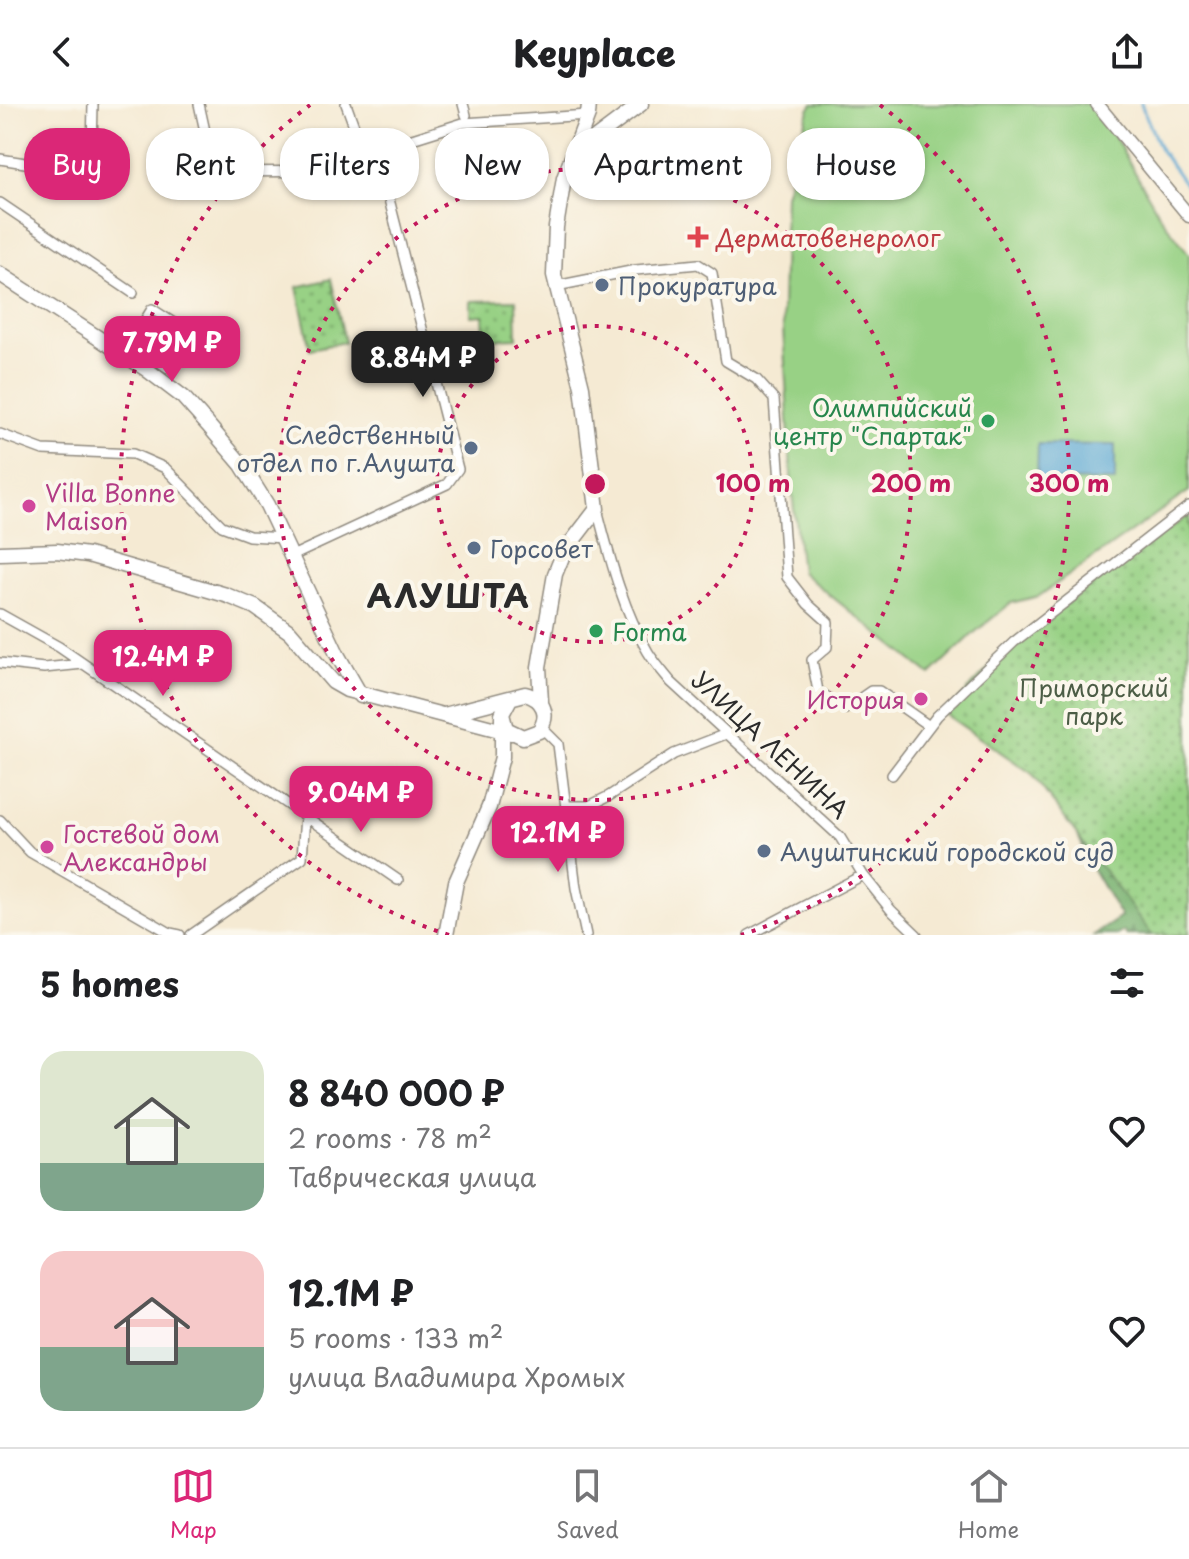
<!DOCTYPE html>
<html lang="en">
<head>
<meta charset="utf-8">
<style>
  :root { --surface:#fff; --page:#f2f2f2; --text:#202124; --muted:#757577; --line:#e0e0e0; --accent:#db2777 }
  body { margin:0; font-family:"Playpen Sans",sans-serif; background:var(--page); color:var(--text); height:100vh; display:flex; flex-direction:column; font-size:30px; white-space:nowrap }
  * { box-sizing:border-box; margin:0 }
  p { font-size:26px; color:var(--muted) }
  .icon { flex:none; width:44px; height:44px; fill:none; stroke:currentColor; stroke-width:2; stroke-linecap:round; stroke-linejoin:round }
  .map { position:relative; height:831px; overflow:hidden }
  .sheet { display:flex; flex-direction:column; background:var(--surface); flex:1 }
  .sheet>* { flex:none }
  .guide { position:absolute; left:24px; top:24px; width:1142px; height:72px; display:flex; gap:16px }
  .price { position:absolute; translate:-50% -68px; padding:0 18px; border-radius:16px; background:var(--accent); color:#fff; font-size:26px; line-height:52px; filter:drop-shadow(0 2px 4px #0008) }
  .price::after { content:''; position:absolute; left:50%; top:48px; width:24px; height:18px; margin-left:-12px; background:inherit; clip-path:polygon(0 0,100% 0,50% 100%) }
  .price.active { background:#222; color:#fff }
  ul { padding:0; list-style:none }
  li { display:flex; align-items:center; gap:24px; height:200px; padding:0 40px }
  li span { display:grid; place-items:center; flex:none; width:224px; height:160px; border-radius:24px; color:#555 }
  li>.icon { margin-inline-start:auto }
  span .icon { width:96px; height:96px; fill:#fffc; stroke-width:1 }
  li b { font-size:34px }
  h2 { display:flex; justify-content:space-between; align-items:center; height:96px; padding:0 40px; font-size:34px }
  .pill { padding:0 28px; border-radius:32px; background:var(--surface); box-shadow:0 2px 6px #0004; font-size:28px; line-height:72px }
  .pill.active { background:var(--accent); color:#fff }
  header { display:flex; justify-content:space-between; align-items:center; height:104px; padding:0 40px; background:var(--surface); font-size:36px; font-weight:800 }
  .menu { display:flex; justify-content:space-around; align-items:center; height:112px; border-top:2px solid var(--line); background:var(--surface); font-size:22px; color:var(--muted) }
  .menu a { display:grid; justify-items:center; gap:4px }
  .menu .active { color:var(--accent) }
  .map>svg:first-child { display:block }
  .forest { fill:url(#forest-firs); stroke:#526f4e; stroke-width:2 }
  .park { fill:url(#park-dots); stroke:#627e58; stroke-width:2 }
  .garden { fill:#98d185; stroke:#627e58; stroke-width:2 }
  .water { fill:#5aa7d3; stroke:#42697f; stroke-width:2 }
  .lines { fill:none; stroke-linecap:round; stroke-linejoin:round }
  .stream { stroke:#5aa7d3; stroke-width:3 }
  .minor-casing { stroke:#908a7f; stroke-width:12 }
  .tertiary-casing { stroke:#908a7f; stroke-width:15 }
  .secondary-casing { stroke:#908a7f; stroke-width:17 }
  .minor { stroke:#fff; stroke-width:9 }
  .tertiary { stroke:#fff; stroke-width:12 }
  .secondary { stroke:#fff; stroke-width:14 }
  .ring { fill:none; stroke:#c2185b; stroke-width:4; stroke-dasharray:4 8 }
  .health-dot { fill:#e0444e; stroke:#fbf7ec; stroke-width:3 }
  .service-dot { fill:#5c6f8a; stroke:#fbf7ec; stroke-width:3 }
  .leisure-dot { fill:#2e9e5b; stroke:#fbf7ec; stroke-width:3 }
  .hotel-dot { fill:#d1479c; stroke:#fbf7ec; stroke-width:3 }
  .labels { text-anchor:middle; dominant-baseline:central; stroke-width:8; stroke-linejoin:round; paint-order:stroke }
  .health-label { font-size:24px; fill:#be3a42; stroke:#fbf7ec; text-anchor:start }
  .service-label { font-size:24px; fill:#4e5e75; stroke:#fbf7ec; text-anchor:start }
  .leisure-label { font-size:24px; fill:#27864d; stroke:#fbf7ec; text-anchor:end }
  .hotel-label { font-size:24px; fill:#b23c85; stroke:#fbf7ec; text-anchor:start }
  .park-label { font-size:24px; fill:#4c5d46; stroke:#fbf7ec }
  .street-label { font-size:24px; fill:#2b2b2b; stroke:#fbf7ec }
  .district-label { font-size:32px; font-weight:bold; letter-spacing:2px; fill:#2b2b2b; stroke:#fbf7ec }
  .centre { fill:#c2185b; stroke:#fbf7ec; stroke-width:4 }
  .ring-label { font-size:24px; text-anchor:middle; font-weight:bold; fill:#c2185b; stroke:#fbf7ec; stroke-width:8; stroke-linejoin:round; paint-order:stroke }
</style>
</head>
<body>
<header><svg class="icon" aria-label="back" viewBox="0 0 24 24"><path d="M15 5l-7 7 7 7"/></svg>Keyplace<svg class="icon" aria-label="share" viewBox="0 0 24 24"><path d="M12 15V3M7 8l5-5 5 5M5 13v7h14v-7"/></svg></header>
<div class="map">
<svg width="1189" height="831" viewBox="0 0 1189 831">
  <defs>
    <pattern id="forest-firs" width="22" height="20" patternUnits="userSpaceOnUse" patternTransform="scale(2)"><rect width="22" height="20" fill="#7ab372"/><path d="M5 1l3.5 6h-7zM16 11l3.5 6h-7z" fill="#64925e"/></pattern>
    <pattern id="park-dots" width="8" height="8" patternUnits="userSpaceOnUse" patternTransform="scale(2)"><rect width="8" height="8" fill="#98d185"/><path d="M2 2h.1M6 6h.1" fill="none" stroke="#7caa6d" stroke-width="1.8" stroke-linecap="round"/></pattern>
  </defs>
  <rect width="100%" height="100%" fill="#fbf7ec"/>
  <filter id="ink" filterUnits="userSpaceOnUse"><feTurbulence type="fractalNoise" baseFrequency=".0125" numOctaves="2"/><feDisplacementMap in="SourceGraphic" scale="16" xChannelSelector="R" yChannelSelector="G"/><feConvolveMatrix kernelMatrix="1 2 1 2 8 2 1 2 1" color-interpolation-filters="sRGB"/></filter>
  <filter id="wash" filterUnits="userSpaceOnUse"><feTurbulence type="fractalNoise" baseFrequency=".006" numOctaves="4" result="noise"/><feDisplacementMap in="SourceGraphic" scale="32" xChannelSelector="R" yChannelSelector="G"/><feGaussianBlur stdDeviation="1.8" result="paint"/><feColorMatrix in="noise" values="0 0 0 0 0 0 0 0 0 0 0 0 0 0 0 0 0 1.4 0 .05"/><feComposite in="paint" operator="in"/></filter>
  <g filter="url(#wash)">
    <rect width="100%" height="100%" fill="#f5ead3"/>
    <path class="forest" d="M 1072,717 L 1175,831 L 1126,831 L 1123,827 L 1117,831 L 1094,831 L 1121,813 L 1091,762 Z"/>
    <path class="park" d="M 331,175 L 345,238 L 310,245 L 297,183 Z
      M 516,196 L 517,234 L 492,235 L 491,226 L 484,226 L 483,211 L 471,212 L 471,197 Z
      M 1189,411 L 1189,831 L 1152,831 L 1031,669 L 945,610 L 1014,538 Z"/>
    <path class="garden" d="M 813,0 L 1096,0 L 1160,112 L 1189,150 L 1189,387 L 1039,492 L 1011,499 L 974,529 L 930,571 L 801,468 L 792,388 L 782,205 L 785,91 L 809,6 Z"/>
    <path class="water" d="M 1038,340 L 1115,341 L 1115,377 L 1037,376 Z"/>
    <g class="lines">
      <path class="stream" d="M 1141,0 L 1160,45 L 1189,86"/>
    </g>
  </g>
  <g filter="url(#ink)">
    <g class="lines">
      <defs>
        <path id="minor" d="M 199,0 L 214,68 L 368,67 L 396,40 L 463,19 L 588,11
          M 463,0 L 466,11
          M 0,55 L 69,66 L 85,61 L 92,46 L 93,0
          M 0,99 L 133,189
          M 556,182 L 636,166 L 698,160 L 712,169 L 726,257 L 756,275 L 774,295 L 787,473 L 808,500 L 828,518 L 827,543 L 812,556 L 818,587 L 845,605 L 871,587 L 879,587 L 929,622
          M 152,205 L 189,229 L 168,264 L 131,239 Z
          M 0,330 L 43,346 L 133,350 L 165,364 L 222,422 L 249,432 L 284,434
          M 597,405 C 610,454 622,504 648,548 C 654,558 663,568 671,578 L 840,733 L 863,771 L 891,806 L 917,831
          M 292,452 L 447,380 L 458,365 L 379,56 L 361,41 L 346,0
          M 0,510 L 59,543 L 398,776
          M 0,559 L 44,564 L 83,560
          M 542,624 L 558,640 L 576,784 L 586,831
          M 892,671 L 937,612 L 1014,538 L 1189,402
          M 567,702 L 589,702 L 609,692 L 674,650 L 726,630
          M 0,716 L 30,748 L 170,829 L 180,831
          M 191,831 L 302,754 L 305,712
          M 749,831 L 863,771"/>
        <path id="tertiary" d="M 1097,0 L 1189,112"/>
        <path id="secondary" d="M 574,61 L 593,36 L 641,0
          M 0,170 L 146,265 L 183,293 L 208,321 L 242,361 L 267,401 L 338,552 L 361,592
          M 0,449 L 57,447 L 88,451 L 226,491 L 255,503 L 290,528 L 333,578 L 347,586 L 511,629
          M 541,598 L 539,563 L 555,470 L 564,448 L 597,405 L 582,283 L 554,171 L 556,123 L 564,74 L 588,11 L 589,0
          M 444,611 L 525,590 C 544,595 550,611 539,627 L 523,633 L 506,625 L 502,610 L 510,595
          M 446,831 L 456,778 L 489,703 L 502,653 L 502,613"/>
      </defs>
      <use href="#minor" class="minor-casing"/>
      <use href="#tertiary" class="tertiary-casing"/>
      <use href="#secondary" class="secondary-casing"/>
      <use href="#minor" class="minor"/>
      <use href="#tertiary" class="tertiary"/>
      <use href="#secondary" class="secondary"/>
    </g>
  </g>
  <g class="ring">
    <circle cx="595" cy="380" r="158"/>
    <circle cx="595" cy="380" r="316"/>
    <path d="M449 831A474 474 0 0 1 310 1M880 1A474 474 0 0 1 741 831"/>
  </g>
  <path class="health-dot" d="M694 121h8v8h8v8h-8v8h-8v-8h-8v-8h8z"/>
  <g class="service-dot">
    <circle cx="602" cy="181" r="8"/>
    <circle cx="471" cy="344" r="8"/>
    <circle cx="474" cy="444" r="8"/>
    <circle cx="764" cy="747" r="8"/>
  </g>
  <g class="leisure-dot">
    <circle cx="988" cy="317" r="8"/>
    <circle cx="596" cy="527" r="8"/>
  </g>
  <g class="hotel-dot">
    <circle cx="29" cy="402" r="8"/>
    <circle cx="921" cy="595" r="8"/>
    <circle cx="47" cy="743" r="8"/>
  </g>
  <g class="labels">
    <g class="health-label">
      <text x="716" y="133">Дерматовенеролог</text>
    </g>
    <g class="service-label">
      <text x="618" y="181">Прокуратура</text>
      <text x="455" y="330" text-anchor="end">Следственный<tspan x="455" dy="28">отдел по г.Алушта</tspan></text>
      <text x="490" y="444">Горсовет</text>
      <text x="780" y="747">Алуштинский городской суд</text>
    </g>
    <g class="leisure-label">
      <text x="972" y="303">Олимпийский<tspan x="972" dy="28">центр "Спартак"</tspan></text>
      <text x="612" y="527" text-anchor="start">Forma</text>
    </g>
    <g class="hotel-label">
      <text x="45" y="388">Villa Bonne<tspan x="45" dy="28">Maison</tspan></text>
      <text x="905" y="595" text-anchor="end">История</text>
      <text x="63" y="729">Гостевой дом<tspan x="63" dy="28">Александры</tspan></text>
    </g>
    <g class="park-label">
      <text x="1094" y="583">Приморский<tspan x="1094" dy="28">парк</tspan></text>
    </g>
    <g class="street-label">
      <text transform="translate(771 640) rotate(43)">УЛИЦА ЛЕНИНА</text>
    </g>
    <g class="district-label">
      <text x="449" y="491">АЛУШТА</text>
    </g>
  </g>
  <circle cx="595" cy="380" r="12" class="centre"/>
  <g class="ring-label">
    <text x="753" y="388">100 m</text>
    <text x="911" y="388">200 m</text>
    <text x="1069" y="388">300 m</text>
  </g>
</svg>
<b class="price" style="left:172px;top:280px">7.79M ₽</b>
<b class="price active" style="left:423px;top:295px">8.84M ₽</b>
<b class="price" style="left:163px;top:594px">12.4M ₽</b>
<b class="price" style="left:361px;top:730px">9.04M ₽</b>
<b class="price" style="left:558px;top:770px">12.1M ₽</b>
<div class="guide">
<a class="pill active">Buy</a>
<a class="pill">Rent</a>
<a class="pill">Filters</a>
<a class="pill">New</a>
<a class="pill">Apartment</a>
<a class="pill">House</a>
</div>
</div>
<section class="sheet">
<h2>5 homes<svg class="icon" aria-label="filters" viewBox="0 0 24 24"><path d="M4 7h16M4 17h16"/><circle cx="9" cy="7" r="2"/><circle cx="15" cy="17" r="2"/></svg></h2>
<ul>
<li><span style="background:linear-gradient(#dfe7d0 70%,#7fa58c 0)"><svg class="icon" aria-label="home" viewBox="0 0 24 24"><path d="M3 11l9-7 9 7M6 9v11h12V9"/></svg></span><div><b>8 840 000 ₽</b><p>2 rooms · 78 m²</p><p>Таврическая улица</p></div><svg class="icon" aria-label="heart" viewBox="0 0 24 24"><path d="M12 20l-8-8c-3-5 5-10 8-4 3-6 11-1 8 4z"/></svg></li>
<li><span style="background:linear-gradient(#f6c9c9 60%,#7fa58c 0)"><svg class="icon" aria-label="home" viewBox="0 0 24 24"><path d="M3 11l9-7 9 7M6 9v11h12V9"/></svg></span><div><b>12.1M ₽</b><p>5 rooms · 133 m²</p><p>улица Владимира Хромых</p></div><svg class="icon" aria-label="heart" viewBox="0 0 24 24"><path d="M12 20l-8-8c-3-5 5-10 8-4 3-6 11-1 8 4z"/></svg></li>
</ul>
</section>
<nav class="menu">
<a class="active"><svg class="icon" aria-label="map" viewBox="0 0 24 24"><path d="M3 6l6-2 6 2 6-2v14l-6 2-6-2-6 2zM9 4v14M15 6v14"/></svg>Map</a>
<a><svg class="icon" aria-label="saved" viewBox="0 0 24 24"><path d="M7 4h10v16l-5-4-5 4z"/></svg>Saved</a>
<a><svg class="icon" aria-label="home" viewBox="0 0 24 24"><path d="M3 11l9-7 9 7M6 9v11h12V9"/></svg>Home</a>
</nav>
</body>
</html>
